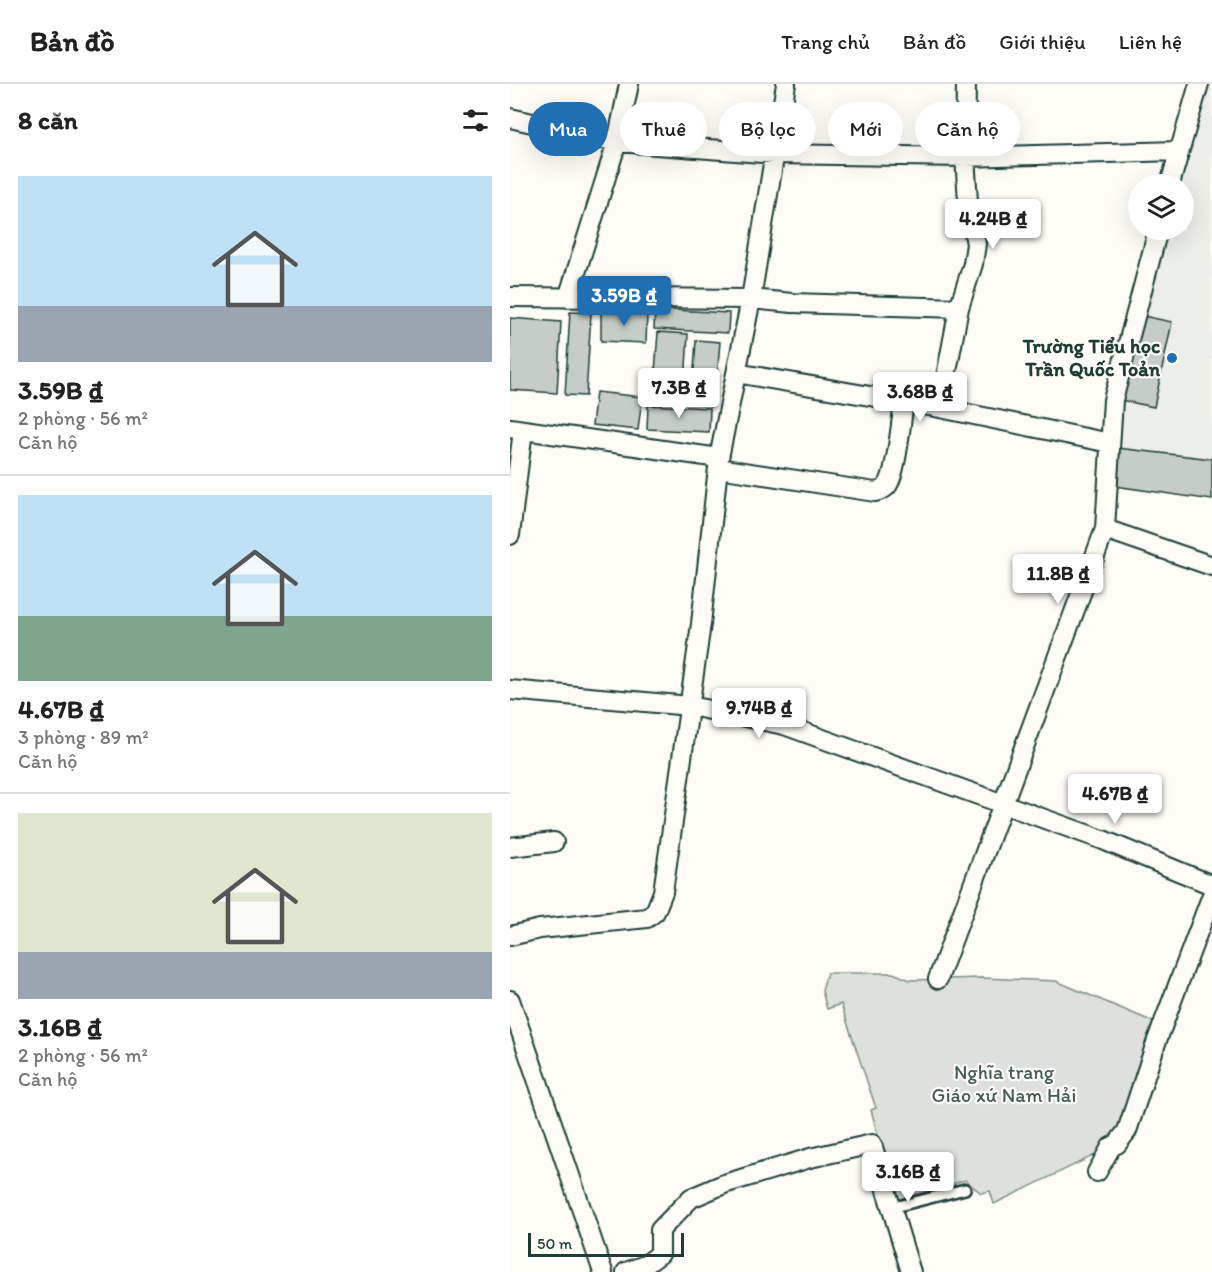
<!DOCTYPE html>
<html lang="vi">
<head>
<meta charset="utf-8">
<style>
  :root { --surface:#fff; --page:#f2f2f2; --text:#222; --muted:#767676; --line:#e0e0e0; --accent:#1f6fb2 }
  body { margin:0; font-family:Itim,sans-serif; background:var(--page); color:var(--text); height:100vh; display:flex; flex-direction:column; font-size:22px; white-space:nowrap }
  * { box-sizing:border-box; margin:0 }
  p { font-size:20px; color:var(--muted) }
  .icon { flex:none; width:33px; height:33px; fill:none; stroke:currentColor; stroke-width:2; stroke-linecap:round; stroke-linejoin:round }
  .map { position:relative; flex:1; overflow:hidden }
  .drawer { display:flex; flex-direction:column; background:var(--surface); width:510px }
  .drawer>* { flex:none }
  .guide { position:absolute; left:18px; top:18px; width:570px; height:54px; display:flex; gap:12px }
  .buttons { position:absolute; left:618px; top:90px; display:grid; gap:12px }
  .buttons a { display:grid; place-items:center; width:66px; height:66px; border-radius:50%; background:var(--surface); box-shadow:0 6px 24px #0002; font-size:30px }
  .scale { position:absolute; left:18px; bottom:15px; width:156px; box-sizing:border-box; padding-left:6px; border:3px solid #1f3d34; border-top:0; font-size:16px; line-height:21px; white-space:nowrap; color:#1f3d34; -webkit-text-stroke:4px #fdfcf7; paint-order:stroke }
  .price { position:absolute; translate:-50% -51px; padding:0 14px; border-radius:6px; background:#fff; color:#222; font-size:20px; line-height:39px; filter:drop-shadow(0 2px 3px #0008) }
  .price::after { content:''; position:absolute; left:50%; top:36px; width:18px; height:14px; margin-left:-9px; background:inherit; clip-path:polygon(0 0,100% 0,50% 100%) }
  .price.active { background:var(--accent); color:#fff }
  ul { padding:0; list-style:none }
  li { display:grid; align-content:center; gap:12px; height:318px; padding:0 18px }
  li+li { border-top:2px solid var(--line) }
  li span { display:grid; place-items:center; height:186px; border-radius:0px; color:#555 }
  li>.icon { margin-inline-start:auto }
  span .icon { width:108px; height:108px; fill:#fffc; stroke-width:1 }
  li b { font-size:26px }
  h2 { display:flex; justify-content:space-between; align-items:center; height:72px; padding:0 18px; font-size:26px }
  .tag { padding:0 21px; border-radius:27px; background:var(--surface); box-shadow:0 6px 24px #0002; font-size:21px; line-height:54px }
  .tag.active { background:var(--accent); color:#fff }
  header { display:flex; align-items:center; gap:36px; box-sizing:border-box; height:84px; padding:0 30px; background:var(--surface); border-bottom:2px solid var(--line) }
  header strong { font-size:28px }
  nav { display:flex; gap:33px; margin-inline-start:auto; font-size:21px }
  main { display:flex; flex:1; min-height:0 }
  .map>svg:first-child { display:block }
  .built { fill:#eceee9 }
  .green { fill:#dde0db; stroke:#7e8e88; stroke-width:1.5 }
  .building { fill:#c6cdc7; stroke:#1f3d34; stroke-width:1.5 }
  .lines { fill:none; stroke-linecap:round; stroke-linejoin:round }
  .service-casing { stroke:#1f3d34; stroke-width:14 }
  .minor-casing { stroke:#1f3d34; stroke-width:22 }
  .service { stroke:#fdfcf7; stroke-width:9 }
  .minor { stroke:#fdfcf7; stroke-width:18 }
  .poi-dot { fill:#1f6fb2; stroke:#fdfcf7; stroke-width:2 }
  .labels { text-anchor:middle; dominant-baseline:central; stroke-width:4.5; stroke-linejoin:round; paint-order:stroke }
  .poi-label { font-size:20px; font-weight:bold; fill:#1f3d34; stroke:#fdfcf7; text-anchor:end }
  .park-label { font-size:20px; fill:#455e55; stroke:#fdfcf7 }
</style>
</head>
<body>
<header>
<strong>Bản đồ</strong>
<nav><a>Trang chủ</a><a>Bản đồ</a><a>Giới thiệu</a><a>Liên hệ</a></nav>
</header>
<main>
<section class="drawer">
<h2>8 căn<svg class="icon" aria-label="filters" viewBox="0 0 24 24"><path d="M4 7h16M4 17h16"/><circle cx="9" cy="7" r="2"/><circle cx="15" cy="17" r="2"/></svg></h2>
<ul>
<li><span style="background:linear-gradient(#bfe0f5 70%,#9aa5b1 0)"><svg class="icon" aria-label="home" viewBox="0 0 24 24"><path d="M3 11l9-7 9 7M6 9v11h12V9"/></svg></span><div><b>3.59B ₫</b><p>2 phòng · 56 m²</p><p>Căn hộ</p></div></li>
<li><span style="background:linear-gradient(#bfe0f5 65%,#7fa58c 0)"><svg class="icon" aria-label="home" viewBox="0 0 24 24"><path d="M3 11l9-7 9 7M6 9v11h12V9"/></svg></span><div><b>4.67B ₫</b><p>3 phòng · 89 m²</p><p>Căn hộ</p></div></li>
<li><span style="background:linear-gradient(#dfe7d0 75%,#9aa5b1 0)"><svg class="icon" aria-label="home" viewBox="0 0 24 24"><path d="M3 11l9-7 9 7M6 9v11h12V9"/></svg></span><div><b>3.16B ₫</b><p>2 phòng · 56 m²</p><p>Căn hộ</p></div></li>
</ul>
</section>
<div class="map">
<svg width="702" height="1188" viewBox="0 0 702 1188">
  <rect width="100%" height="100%" fill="#fdfcf7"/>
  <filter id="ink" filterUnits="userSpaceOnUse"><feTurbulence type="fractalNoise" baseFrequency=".0167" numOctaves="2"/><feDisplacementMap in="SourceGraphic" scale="12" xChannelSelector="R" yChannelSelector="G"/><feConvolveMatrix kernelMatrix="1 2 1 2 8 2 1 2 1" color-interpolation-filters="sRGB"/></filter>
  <g filter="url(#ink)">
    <path class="built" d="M 697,0 L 702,0 L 702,416 L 605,402 L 610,316 L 656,146 L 674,146 L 674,100 L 668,100 Z"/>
    <path class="green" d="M 317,889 L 383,889 L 400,896 L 472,894 L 546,897 L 646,939 L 611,1043 L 589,1069 L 484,1120 L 480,1107 L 471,1109 L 455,1096 L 386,1116 L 361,1026 L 366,1024 L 331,920 L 317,925 L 312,907 Z"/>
    <path class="building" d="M 145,225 L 219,229 L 218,249 L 144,245 Z
      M 60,228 L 81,229 L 76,312 L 55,311 Z
      M 91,228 L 137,230 L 136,259 L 91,257 Z
      M 633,232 L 662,238 L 644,323 L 610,316 Z
      M 0,234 L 51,238 L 47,309 L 0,306 Z
      M 148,248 L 178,250 L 174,317 L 143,315 Z
      M 186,256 L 210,258 L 205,317 L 182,315 Z
      M 86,308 L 132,313 L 128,346 L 82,341 Z
      M 138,321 L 200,324 L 199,348 L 137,345 Z
      M 607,364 L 702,375 L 702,416 L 605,402 Z"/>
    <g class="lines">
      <defs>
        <path id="service" d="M 381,1124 L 455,1105"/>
        <path id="minor" d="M 0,34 L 107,58 L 264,70 L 455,73 L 669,67
          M 660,100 L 689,0
          M 0,213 L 241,215 L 282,219 L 449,224
          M 58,214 L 107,58 L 119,0
          M 226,289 L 430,324 L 600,359
          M 430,324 L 449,224 L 463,180 L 466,160 L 458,117 L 455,73 L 456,0
          M 0,344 L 209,374
          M 208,384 L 365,408 C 369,407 374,406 377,402 C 387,389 391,336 394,318
          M 595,445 L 702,482
          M 0,451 L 13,346
          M 0,606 L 180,622 L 274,641 L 593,756 L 702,801
          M 0,763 L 44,758
          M 0,852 L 30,845 L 137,834 L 145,828 L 153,808 L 191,540 L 209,374 L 241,215 L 276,0
          M 428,895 L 595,445 L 603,316 L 648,146
          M 0,916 L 93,1188
          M 587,1088 L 601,1063 L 607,1060 L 617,1047 L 646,959 L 702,811
          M 116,1188 L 135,1181 L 150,1170 L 150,1146 L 181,1114 L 214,1100 L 300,1074 L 362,1060 L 401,1188"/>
      </defs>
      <use href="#service" class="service-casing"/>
      <use href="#minor" class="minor-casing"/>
      <use href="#service" class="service"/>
      <use href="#minor" class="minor"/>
    </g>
  </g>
  <circle class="poi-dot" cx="662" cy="274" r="6"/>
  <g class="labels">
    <g class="poi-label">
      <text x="650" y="262">Trường Tiểu học<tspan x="650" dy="23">Trần Quốc Toản</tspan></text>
    </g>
    <g class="park-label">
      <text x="494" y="988">Nghĩa trang<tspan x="494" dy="23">Giáo xứ Nam Hải</tspan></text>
    </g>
  </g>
</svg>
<div class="buttons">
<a><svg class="icon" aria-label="layers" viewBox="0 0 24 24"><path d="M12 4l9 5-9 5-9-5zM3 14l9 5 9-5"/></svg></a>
</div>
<div class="scale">50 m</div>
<b class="price" style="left:483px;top:166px">4.24B ₫</b>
<b class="price active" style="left:114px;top:243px">3.59B ₫</b>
<b class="price" style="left:169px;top:335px">7.3B ₫</b>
<b class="price" style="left:410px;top:339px">3.68B ₫</b>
<b class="price" style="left:548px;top:521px">11.8B ₫</b>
<b class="price" style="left:249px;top:655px">9.74B ₫</b>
<b class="price" style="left:605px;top:741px">4.67B ₫</b>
<b class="price" style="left:398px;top:1119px">3.16B ₫</b>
<div class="guide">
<a class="tag active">Mua</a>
<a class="tag">Thuê</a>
<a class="tag">Bộ lọc</a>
<a class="tag">Mới</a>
<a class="tag">Căn hộ</a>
</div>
</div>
</main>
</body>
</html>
